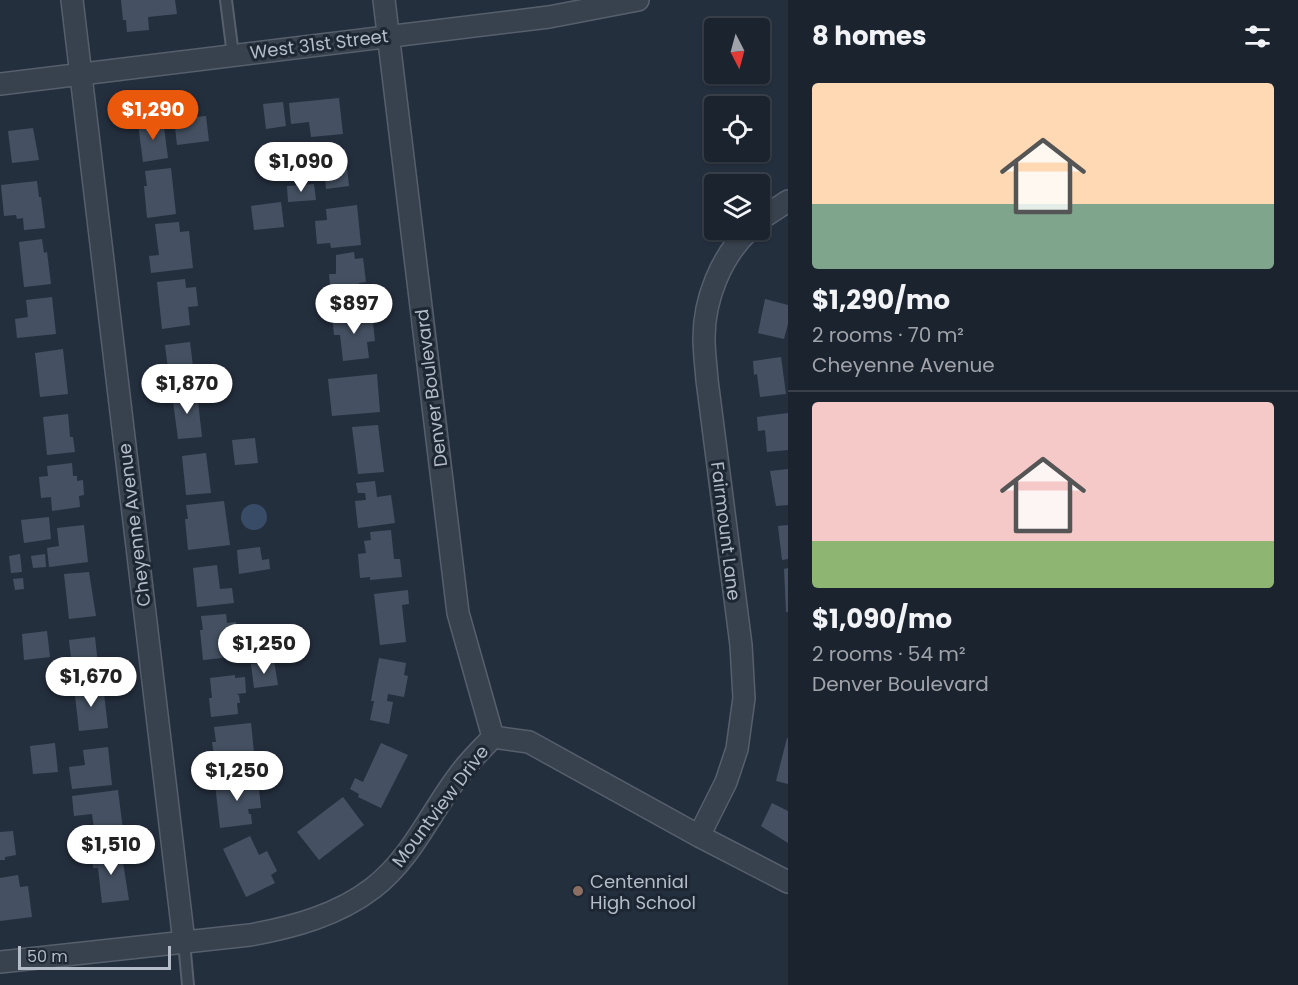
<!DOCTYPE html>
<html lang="en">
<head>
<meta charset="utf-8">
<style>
  :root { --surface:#1b232e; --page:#242b36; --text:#f1f3f6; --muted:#a0a4aa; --line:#39404a; --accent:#ea580c }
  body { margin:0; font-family:Poppins,sans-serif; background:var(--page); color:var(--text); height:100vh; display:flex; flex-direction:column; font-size:22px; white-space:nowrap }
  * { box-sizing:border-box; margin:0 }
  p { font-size:20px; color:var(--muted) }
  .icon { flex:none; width:33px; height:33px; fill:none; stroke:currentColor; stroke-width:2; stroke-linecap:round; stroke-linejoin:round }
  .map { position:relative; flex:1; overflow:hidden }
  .sheet { display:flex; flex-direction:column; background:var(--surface); width:510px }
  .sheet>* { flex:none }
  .needle { width:39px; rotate:174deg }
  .buttons { position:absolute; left:704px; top:18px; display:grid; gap:12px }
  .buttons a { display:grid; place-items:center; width:66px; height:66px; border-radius:6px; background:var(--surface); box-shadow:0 2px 4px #0004,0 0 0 2px var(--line); font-size:30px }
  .scale { position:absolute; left:18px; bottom:15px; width:153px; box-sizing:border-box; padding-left:6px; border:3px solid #b4bcc9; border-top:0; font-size:16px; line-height:21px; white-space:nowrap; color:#b4bcc9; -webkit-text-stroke:4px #1d2633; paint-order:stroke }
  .price { position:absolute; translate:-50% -51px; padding:0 14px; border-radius:21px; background:#fff; color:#222; font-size:20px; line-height:39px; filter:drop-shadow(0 2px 3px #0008) }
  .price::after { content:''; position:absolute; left:50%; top:36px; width:18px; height:14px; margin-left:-9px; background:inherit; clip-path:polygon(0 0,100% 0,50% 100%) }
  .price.active { background:var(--accent); color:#fff }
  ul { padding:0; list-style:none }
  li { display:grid; align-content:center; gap:12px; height:318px; padding:0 24px }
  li+li { border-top:2px solid var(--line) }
  li span { display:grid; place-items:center; height:186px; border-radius:6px; color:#555 }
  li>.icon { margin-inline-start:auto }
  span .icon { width:108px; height:108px; fill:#fffc; stroke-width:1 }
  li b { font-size:26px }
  h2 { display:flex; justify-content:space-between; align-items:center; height:72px; padding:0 24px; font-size:26px }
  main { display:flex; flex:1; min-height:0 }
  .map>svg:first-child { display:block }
  .water { fill:#394c67 }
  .building { fill:#455162 }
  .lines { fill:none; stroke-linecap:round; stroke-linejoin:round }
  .service-casing { stroke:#565f6c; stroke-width:14 }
  .minor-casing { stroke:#565f6c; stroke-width:24 }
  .service { stroke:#38414e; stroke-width:10 }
  .minor { stroke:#38414e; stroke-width:21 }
  .education-dot { fill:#8d6e63; stroke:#1d2633; stroke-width:2 }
  .labels { text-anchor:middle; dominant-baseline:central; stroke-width:6; stroke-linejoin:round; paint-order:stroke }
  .street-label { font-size:18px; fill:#b4bcc9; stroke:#1d2633 }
  .poi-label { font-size:18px; fill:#b4bcc9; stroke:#1d2633; text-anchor:start }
</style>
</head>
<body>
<main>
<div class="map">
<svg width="788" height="985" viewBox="0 0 788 985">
  <rect width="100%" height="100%" fill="#242f3e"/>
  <path class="water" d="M241 517a13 13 0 1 1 26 0a13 13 0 1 1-26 0Z"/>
  <path class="building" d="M 121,0 L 175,0 L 177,14 L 148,17 L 149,30 L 127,32 L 126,20 L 123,20 Z
    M 339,98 L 343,134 L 311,137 L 309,122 L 291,124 L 289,103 Z
    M 283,102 L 286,126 L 266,129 L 263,104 Z
    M 206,116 L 209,141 L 177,145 L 174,119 Z
    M 163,120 L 168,158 L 143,162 L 138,124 Z
    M 33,128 L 39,160 L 12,163 L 8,131 Z
    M 345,149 L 349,186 L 326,189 L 322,152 Z
    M 171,168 L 176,214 L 147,218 L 144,186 L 147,186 L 145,171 Z
    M 37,181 L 39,197 L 41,197 L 45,228 L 24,230 L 23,218 L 17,219 L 16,215 L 4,216 L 1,185 Z
    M 314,184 L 316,200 L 288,202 L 287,186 Z
    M 281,202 L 284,227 L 254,230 L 251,206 Z
    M 357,205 L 361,245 L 331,248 L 330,243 L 317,244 L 315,221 L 327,220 L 326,209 Z
    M 179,222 L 180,232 L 189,231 L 193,268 L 151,273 L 149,256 L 159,255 L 155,224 Z
    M 42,239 L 44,253 L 47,252 L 51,284 L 24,287 L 19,242 Z
    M 354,252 L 355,259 L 363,258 L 366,282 L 359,283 L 361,297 L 339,299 L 338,293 L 331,294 L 329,274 L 336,274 L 336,255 Z
    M 185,279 L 186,288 L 196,287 L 198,306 L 188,307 L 190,325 L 162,329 L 157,282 Z
    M 52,297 L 56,334 L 17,338 L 15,319 L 28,317 L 26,300 Z
    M 765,299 L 788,305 L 788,324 L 784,339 L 758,333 Z
    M 365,312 L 366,323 L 373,322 L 375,341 L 367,342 L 369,358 L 343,361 L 340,335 L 334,335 L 332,316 Z
    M 190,342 L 195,382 L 170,385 L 165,345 Z
    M 63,349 L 68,394 L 40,397 L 35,353 Z
    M 781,357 L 786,394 L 760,397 L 757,374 L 754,375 L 753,361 Z
    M 377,374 L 380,412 L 332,416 L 328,379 Z
    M 197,392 L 202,437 L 178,439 L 172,394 Z
    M 788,413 L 788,450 L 767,452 L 765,430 L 758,431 L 757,417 Z
    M 68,414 L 70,437 L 73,437 L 75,452 L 47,455 L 43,417 Z
    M 378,425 L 384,472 L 358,474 L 352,427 Z
    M 255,438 L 258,463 L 235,465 L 232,440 Z
    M 206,453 L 211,493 L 186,495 L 182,456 Z
    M 72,463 L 73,476 L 77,476 L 77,481 L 83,480 L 84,495 L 79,496 L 80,507 L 52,511 L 51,497 L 41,498 L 39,477 L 48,476 L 47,466 Z
    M 788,469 L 788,505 L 776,506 L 770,471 Z
    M 375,481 L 377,497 L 391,495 L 395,523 L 358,528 L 355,501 L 366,500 L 365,493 L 358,493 L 356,483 Z
    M 224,501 L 230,545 L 188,550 L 185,519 L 188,519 L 186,505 Z
    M 49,517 L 51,539 L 24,543 L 21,520 Z
    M 84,525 L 88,562 L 49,567 L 47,548 L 59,546 L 57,528 Z
    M 788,525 L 788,559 L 782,560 L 778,526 Z
    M 391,530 L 394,559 L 400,559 L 402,577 L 370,580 L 370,577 L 360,578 L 358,554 L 366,553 L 364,541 L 371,540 L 370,532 Z
    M 260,547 L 262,560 L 269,559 L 270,569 L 239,574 L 237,550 Z
    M 20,554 L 22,572 L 11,573 L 9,556 Z
    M 45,554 L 46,567 L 33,568 L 31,556 Z
    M 217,565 L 220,589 L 232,588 L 234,603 L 197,607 L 193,568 Z
    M 788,568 L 788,612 L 786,612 L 784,569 Z
    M 89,572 L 96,616 L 69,619 L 64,574 Z
    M 23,578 L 24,589 L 15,590 L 13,579 Z
    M 408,590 L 409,604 L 402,605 L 406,642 L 380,645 L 374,594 Z
    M 226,614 L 227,623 L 236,622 L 238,640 L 229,641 L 231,657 L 203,660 L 200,630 L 203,630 L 201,616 Z
    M 47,631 L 50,657 L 24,660 L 22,634 Z
    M 95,637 L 99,674 L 73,677 L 69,640 Z
    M 379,658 L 406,663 L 404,675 L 408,676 L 404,697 L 388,694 L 387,701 L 393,702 L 389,724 L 370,720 L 374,701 L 371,701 Z
    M 274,661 L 278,685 L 254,688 L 251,664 Z
    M 235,675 L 235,678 L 245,677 L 246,693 L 236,694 L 239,695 L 240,703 L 237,703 L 238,714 L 211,717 L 209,698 L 212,698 L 210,678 Z
    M 103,684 L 108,728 L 79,731 L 74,687 Z
    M 251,723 L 254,752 L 241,753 L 242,769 L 216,772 L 212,742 L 216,742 L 214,727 Z
    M 787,738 L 788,738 L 788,784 L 776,781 Z
    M 55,743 L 58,772 L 33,774 L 30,746 Z
    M 381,743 L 408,755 L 381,808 L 358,797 L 359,794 L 350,789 L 355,778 L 363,782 Z
    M 108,747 L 112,785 L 72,789 L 69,767 L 85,765 L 83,750 Z
    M 258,779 L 261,808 L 248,809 L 249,814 L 251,814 L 252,824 L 220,828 L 215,784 Z
    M 118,790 L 124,838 L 96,842 L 92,814 L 74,816 L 72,796 Z
    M 343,797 L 364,825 L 319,860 L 297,832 Z
    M 772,803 L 788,811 L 788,843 L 761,826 Z
    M 13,831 L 16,855 L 5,857 L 5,860 L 0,860 L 0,832 Z
    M 250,836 L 259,855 L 267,851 L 277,871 L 271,875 L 275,883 L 246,897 L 223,849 Z
    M 121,850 L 129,900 L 102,903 L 98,868 L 93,868 L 92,854 Z
    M 18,875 L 20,887 L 28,886 L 32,917 L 0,921 L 0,878 Z"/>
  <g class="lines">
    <defs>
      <path id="service" d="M 226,0 L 233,55
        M 184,942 L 188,985"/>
      <path id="minor" d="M 72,0 L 184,942
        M 384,0 L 458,613 L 493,737
        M 0,84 L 549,17 L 638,0
        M 759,220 L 788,201
        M 493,737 L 529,742 L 699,836 L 788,882
        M 699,836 L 726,782 L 737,749 L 744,698 L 741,645 L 707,380 C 706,366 704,352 704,338 C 704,299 721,257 749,230
        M 0,962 L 250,935 C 294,927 338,915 373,888 C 412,858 430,813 459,775 C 469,761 482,749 493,737"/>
    </defs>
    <use href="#service" class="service-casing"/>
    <use href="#minor" class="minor-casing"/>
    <use href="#service" class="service"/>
    <use href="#minor" class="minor"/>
  </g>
  <circle class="education-dot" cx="578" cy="891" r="6"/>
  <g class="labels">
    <g class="street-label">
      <text transform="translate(319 44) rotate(-7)">West 31st Street</text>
      <text transform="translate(431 388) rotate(-97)">Denver Boulevard</text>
      <text transform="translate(134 525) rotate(-97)">Cheyenne Avenue</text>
      <text transform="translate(726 531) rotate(83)">Fairmount Lane</text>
      <text transform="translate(440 806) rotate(-53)">Mountview Drive</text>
    </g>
    <g class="poi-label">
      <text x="590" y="881">Centennial<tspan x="590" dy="21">High School</tspan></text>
    </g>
  </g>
</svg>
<div class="buttons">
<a><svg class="needle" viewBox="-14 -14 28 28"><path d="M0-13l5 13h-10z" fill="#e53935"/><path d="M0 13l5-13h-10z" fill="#a0a4aa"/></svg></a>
<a><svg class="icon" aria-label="locate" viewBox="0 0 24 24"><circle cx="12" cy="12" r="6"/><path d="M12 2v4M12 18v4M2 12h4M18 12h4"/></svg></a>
<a><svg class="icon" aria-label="layers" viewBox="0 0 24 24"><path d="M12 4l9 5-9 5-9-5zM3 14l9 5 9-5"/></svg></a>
</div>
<div class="scale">50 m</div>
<b class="price active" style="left:153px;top:141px">$1,290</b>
<b class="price" style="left:301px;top:193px">$1,090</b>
<b class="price" style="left:354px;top:335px">$897</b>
<b class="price" style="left:187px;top:415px">$1,870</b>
<b class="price" style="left:264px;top:675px">$1,250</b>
<b class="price" style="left:91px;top:708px">$1,670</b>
<b class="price" style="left:237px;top:802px">$1,250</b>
<b class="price" style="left:111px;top:876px">$1,510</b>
</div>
<section class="sheet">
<h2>8 homes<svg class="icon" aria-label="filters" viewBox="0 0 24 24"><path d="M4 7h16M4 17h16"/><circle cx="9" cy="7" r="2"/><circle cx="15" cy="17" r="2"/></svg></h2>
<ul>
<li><span style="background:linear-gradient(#ffd9b3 65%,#7fa58c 0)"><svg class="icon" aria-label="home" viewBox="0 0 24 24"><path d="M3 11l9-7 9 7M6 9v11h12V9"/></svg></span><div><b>$1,290/mo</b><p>2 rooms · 70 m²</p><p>Cheyenne Avenue</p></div></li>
<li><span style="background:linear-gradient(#f6c9c9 75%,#8fb573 0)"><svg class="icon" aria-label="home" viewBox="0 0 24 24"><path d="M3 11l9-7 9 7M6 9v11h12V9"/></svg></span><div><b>$1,090/mo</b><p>2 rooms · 54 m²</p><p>Denver Boulevard</p></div></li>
</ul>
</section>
</main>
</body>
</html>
